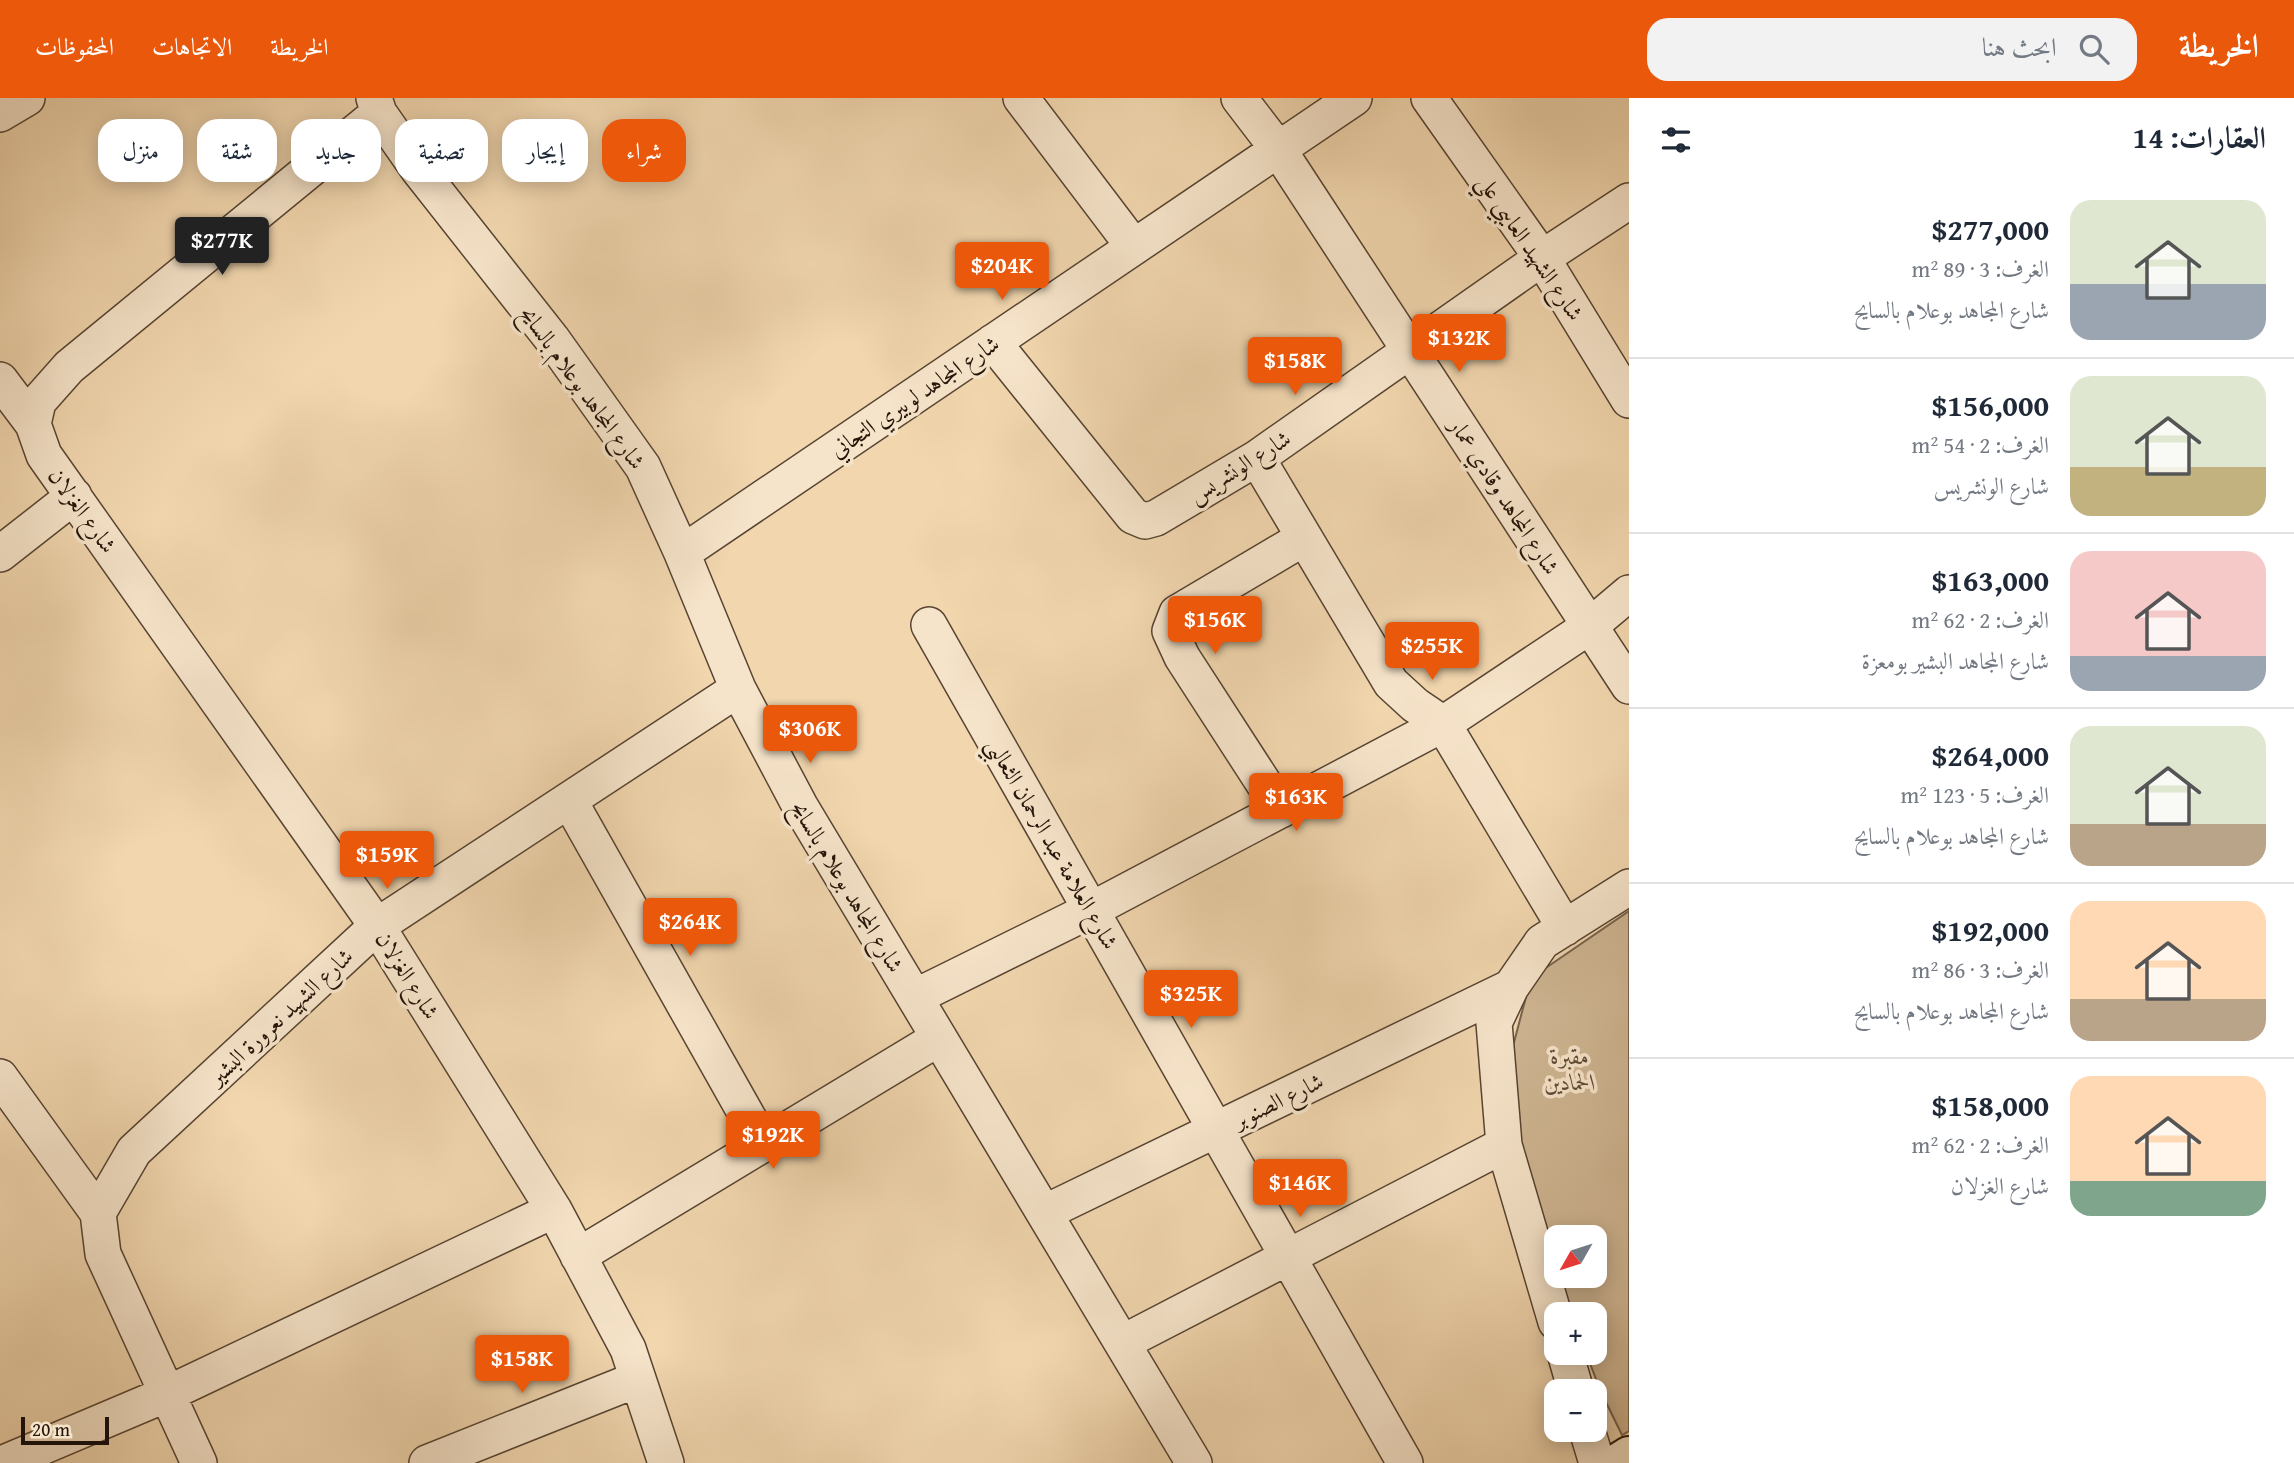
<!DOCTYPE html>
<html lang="ar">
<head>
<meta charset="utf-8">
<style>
  :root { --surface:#fff; --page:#f2f2f3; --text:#1f2937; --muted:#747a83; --line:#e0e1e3; --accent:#ea580c }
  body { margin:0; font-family:"Gentium Book Plus",Amiri,serif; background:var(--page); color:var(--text); direction:rtl; height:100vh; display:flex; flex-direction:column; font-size:26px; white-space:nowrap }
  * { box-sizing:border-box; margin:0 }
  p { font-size:23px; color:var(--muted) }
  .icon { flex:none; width:38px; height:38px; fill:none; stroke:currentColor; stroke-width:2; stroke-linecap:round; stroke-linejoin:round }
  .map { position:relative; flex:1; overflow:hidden; direction:ltr }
  .details { display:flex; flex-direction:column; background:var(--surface); width:665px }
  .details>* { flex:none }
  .top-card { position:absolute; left:21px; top:21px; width:665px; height:63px; direction:rtl; display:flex; gap:14px }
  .needle { width:46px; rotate:231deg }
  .fabs { position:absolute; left:1544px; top:1127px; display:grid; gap:14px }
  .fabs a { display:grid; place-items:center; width:63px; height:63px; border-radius:14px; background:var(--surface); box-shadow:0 4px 18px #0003; font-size:35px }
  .scale { position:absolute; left:21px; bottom:18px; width:88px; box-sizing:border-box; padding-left:7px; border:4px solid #241409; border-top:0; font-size:19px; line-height:24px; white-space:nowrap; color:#241409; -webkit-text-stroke:5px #f6e4ca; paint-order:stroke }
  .price { position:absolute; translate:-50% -60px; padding:0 16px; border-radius:7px; background:var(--accent); color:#fff; font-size:23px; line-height:46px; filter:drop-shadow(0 2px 4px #0008) }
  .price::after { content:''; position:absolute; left:50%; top:42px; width:21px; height:16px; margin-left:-10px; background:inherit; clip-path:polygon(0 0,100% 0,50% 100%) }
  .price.current { background:#222; color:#fff }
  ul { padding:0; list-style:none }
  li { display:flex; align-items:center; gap:21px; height:175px; padding:0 28px }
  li+li { border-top:2px solid var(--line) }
  li span { display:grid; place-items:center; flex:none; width:196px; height:140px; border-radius:21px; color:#555 }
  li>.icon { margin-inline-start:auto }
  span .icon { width:84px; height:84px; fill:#fffc; stroke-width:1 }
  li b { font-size:30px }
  h2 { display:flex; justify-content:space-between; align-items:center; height:84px; padding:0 28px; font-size:30px }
  .chip { padding:0 24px; border-radius:21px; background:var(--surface); box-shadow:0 4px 18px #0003; font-size:24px; line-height:63px }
  .chip.current { background:var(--accent); color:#fff }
  header { display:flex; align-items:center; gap:42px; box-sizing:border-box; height:98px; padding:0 35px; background:var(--accent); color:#fff }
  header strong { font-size:33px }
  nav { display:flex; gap:38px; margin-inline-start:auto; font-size:24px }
  .search { width:490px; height:63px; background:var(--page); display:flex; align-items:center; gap:18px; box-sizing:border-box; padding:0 24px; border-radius:21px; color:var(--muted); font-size:26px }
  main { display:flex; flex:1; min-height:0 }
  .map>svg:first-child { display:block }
  .green { fill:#ceb592; stroke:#79644e; stroke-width:2 }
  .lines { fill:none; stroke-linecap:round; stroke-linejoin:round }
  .minor-casing { stroke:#574432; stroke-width:38 }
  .secondary-casing { stroke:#241409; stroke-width:42 }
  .minor { stroke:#f6e4ca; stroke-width:35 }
  .secondary { stroke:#f6e4ca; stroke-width:38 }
  .labels { text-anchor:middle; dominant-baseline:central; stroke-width:7; stroke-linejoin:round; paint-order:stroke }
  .street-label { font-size:23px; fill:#241409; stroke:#f6e4ca }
  .park-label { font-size:23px; font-style:italic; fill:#604c39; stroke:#f6e4ca }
</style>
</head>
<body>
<header>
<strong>الخريطة</strong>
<div class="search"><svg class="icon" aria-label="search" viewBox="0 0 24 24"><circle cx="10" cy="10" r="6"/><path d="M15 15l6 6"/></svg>ابحث هنا</div>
<nav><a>الخريطة</a><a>الاتجاهات</a><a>المحفوظات</a></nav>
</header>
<main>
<section class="details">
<h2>العقارات: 14<svg class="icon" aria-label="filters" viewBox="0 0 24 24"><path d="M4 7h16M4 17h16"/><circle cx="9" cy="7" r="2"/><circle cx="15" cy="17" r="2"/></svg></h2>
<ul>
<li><span style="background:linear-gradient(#dfe7d0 60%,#9aa5b1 0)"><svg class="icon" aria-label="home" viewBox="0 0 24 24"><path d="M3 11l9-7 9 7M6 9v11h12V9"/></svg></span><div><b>$277,000</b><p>الغرف: 3 · 89 m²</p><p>شارع المجاهد بوعلام بالسايح</p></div></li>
<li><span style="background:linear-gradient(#dfe7d0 65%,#c2b280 0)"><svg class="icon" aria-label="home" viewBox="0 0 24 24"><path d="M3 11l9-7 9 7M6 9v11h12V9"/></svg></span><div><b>$156,000</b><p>الغرف: 2 · 54 m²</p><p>شارع الونشريس</p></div></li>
<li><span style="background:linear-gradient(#f6c9c9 75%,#9aa5b1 0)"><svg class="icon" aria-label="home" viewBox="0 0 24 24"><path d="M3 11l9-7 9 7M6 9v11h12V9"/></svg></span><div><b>$163,000</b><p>الغرف: 2 · 62 m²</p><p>شارع المجاهد البشير بومعزة</p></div></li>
<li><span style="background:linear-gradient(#dfe7d0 70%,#b9a48a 0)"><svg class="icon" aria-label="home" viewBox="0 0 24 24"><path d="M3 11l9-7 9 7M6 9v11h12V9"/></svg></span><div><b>$264,000</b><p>الغرف: 5 · 123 m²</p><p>شارع المجاهد بوعلام بالسايح</p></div></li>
<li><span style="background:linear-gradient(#ffd9b3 70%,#b9a48a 0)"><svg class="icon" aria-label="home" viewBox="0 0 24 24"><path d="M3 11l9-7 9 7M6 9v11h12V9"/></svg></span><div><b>$192,000</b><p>الغرف: 3 · 86 m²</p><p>شارع المجاهد بوعلام بالسايح</p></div></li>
<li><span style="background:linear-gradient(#ffd9b3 75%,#7fa58c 0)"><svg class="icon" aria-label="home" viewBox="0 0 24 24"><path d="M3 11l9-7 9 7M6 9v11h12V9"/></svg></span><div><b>$158,000</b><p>الغرف: 2 · 62 m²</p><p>شارع الغزلان</p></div></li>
</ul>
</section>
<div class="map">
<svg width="1629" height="1365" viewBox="0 0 1629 1365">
  <rect width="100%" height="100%" fill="#f1d6ae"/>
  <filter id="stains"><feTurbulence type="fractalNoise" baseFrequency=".00286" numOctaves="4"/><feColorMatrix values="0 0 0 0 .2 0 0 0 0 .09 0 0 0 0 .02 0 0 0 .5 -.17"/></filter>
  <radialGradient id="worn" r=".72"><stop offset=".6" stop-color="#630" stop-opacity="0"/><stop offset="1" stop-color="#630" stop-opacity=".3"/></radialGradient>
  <path class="green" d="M 1629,813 L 1629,1333 L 1622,1337 L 1601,1294 L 1586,1255 L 1594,1255 L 1594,1216 L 1571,1216 L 1556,1178 L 1594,1178 L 1594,1139 L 1556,1139 L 1556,1177 L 1533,1117 L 1508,967 L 1531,880 Z"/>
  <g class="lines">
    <defs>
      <path id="minor" d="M 374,0 L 379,15 L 418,71 L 552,241 L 643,369 L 682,455 L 738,591 L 800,708 L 1194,1365
        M 1021,0 L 1134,149
        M 1239,0 L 1278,51 L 1629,588
        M 1429,0 L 1542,160 L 1629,302
        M 0,16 L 27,0
        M 993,244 L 1133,418 L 1145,423 L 1156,420 L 1257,360 L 1542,160 L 1629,103
        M 0,282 L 33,326 L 44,357 L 377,828 L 554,1112 L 628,1251 L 666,1365
        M 33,326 L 38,304 L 69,269 L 379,15
        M 1257,360 L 1391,585 L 1415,607 L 1443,626 L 1565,830
        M 682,455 L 1354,0
        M 0,456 L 74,398
        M 929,527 L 1405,1365
        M 569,702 L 763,1046
        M 1281,712 L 1182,559 L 1170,533 L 1177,515 L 1304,440
        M 915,899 L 1091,812 L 1443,626 L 1590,528 L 1629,495
        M 0,979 L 98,1115 L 103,1156 L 199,1365
        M 98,1115 L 134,1053 L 377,828 L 738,591
        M 1044,1115 L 1511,889
        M 578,1158 L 939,940
        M 1556,1224 L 1504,1047 L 1494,925 L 1511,889 L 1542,844 L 1629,789
        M 1122,1245 L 1504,1047
        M 1565,1255 L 1576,1293
        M 1587,1332 L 1597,1365
        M 4,1365 L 167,1296 L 554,1112
        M 427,1365 L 638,1281"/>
      <path id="secondary" d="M 1618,1365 L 1629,1358"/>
    </defs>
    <use href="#minor" class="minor-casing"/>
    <use href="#secondary" class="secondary-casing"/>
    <use href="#minor" class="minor"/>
    <use href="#secondary" class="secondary"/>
  </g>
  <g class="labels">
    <g class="street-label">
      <text transform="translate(1531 149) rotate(56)">شارع الشهيد العايبي علي</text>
      <text transform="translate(583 289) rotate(54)">شارع المجاهد بوعلام بالسايح</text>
      <text transform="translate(914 298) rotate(-34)">شارع المجاهد لوبيري التجاني</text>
      <text transform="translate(1239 368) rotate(-32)">شارع الونشريس</text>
      <text transform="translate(1505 398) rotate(57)">شارع المجاهد وقادي عمار</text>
      <text transform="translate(83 412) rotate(54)">شارع الغزلان</text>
      <text transform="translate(1053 745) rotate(60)">شارع العلامة عبد الرحمان الثعالبي</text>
      <text transform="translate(848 788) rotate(59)">شارع المجاهد بوعلام بالسايح</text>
      <text transform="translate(408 877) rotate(58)">شارع الغزلان</text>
      <text transform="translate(280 918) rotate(-43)">شارع الشهيد نعرورة البشير</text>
      <text transform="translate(1278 1002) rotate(-26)">شارع الصنوبر</text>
    </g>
    <g class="park-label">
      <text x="1570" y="957">مقبرة<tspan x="1570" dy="26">الحمادين</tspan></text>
    </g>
  </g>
  <rect width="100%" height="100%" filter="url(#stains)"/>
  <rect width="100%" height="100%" fill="url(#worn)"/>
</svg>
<div class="fabs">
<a><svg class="needle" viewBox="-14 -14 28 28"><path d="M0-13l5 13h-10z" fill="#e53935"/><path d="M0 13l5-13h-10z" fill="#747a83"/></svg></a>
<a>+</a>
<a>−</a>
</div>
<div class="scale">20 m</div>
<b class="price current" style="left:222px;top:179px">$277K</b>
<b class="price" style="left:1002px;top:204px">$204K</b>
<b class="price" style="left:1459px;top:276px">$132K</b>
<b class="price" style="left:1295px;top:299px">$158K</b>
<b class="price" style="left:1215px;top:558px">$156K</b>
<b class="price" style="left:1432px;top:584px">$255K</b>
<b class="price" style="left:810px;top:667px">$306K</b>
<b class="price" style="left:1296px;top:735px">$163K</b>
<b class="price" style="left:387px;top:793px">$159K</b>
<b class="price" style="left:690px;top:860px">$264K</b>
<b class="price" style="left:1191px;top:932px">$325K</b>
<b class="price" style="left:773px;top:1073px">$192K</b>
<b class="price" style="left:1300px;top:1121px">$146K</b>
<b class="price" style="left:522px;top:1297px">$158K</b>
<div class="top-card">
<a class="chip current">شراء</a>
<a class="chip">إيجار</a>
<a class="chip">تصفية</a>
<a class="chip">جديد</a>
<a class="chip">شقة</a>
<a class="chip">منزل</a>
</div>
</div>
</main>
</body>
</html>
